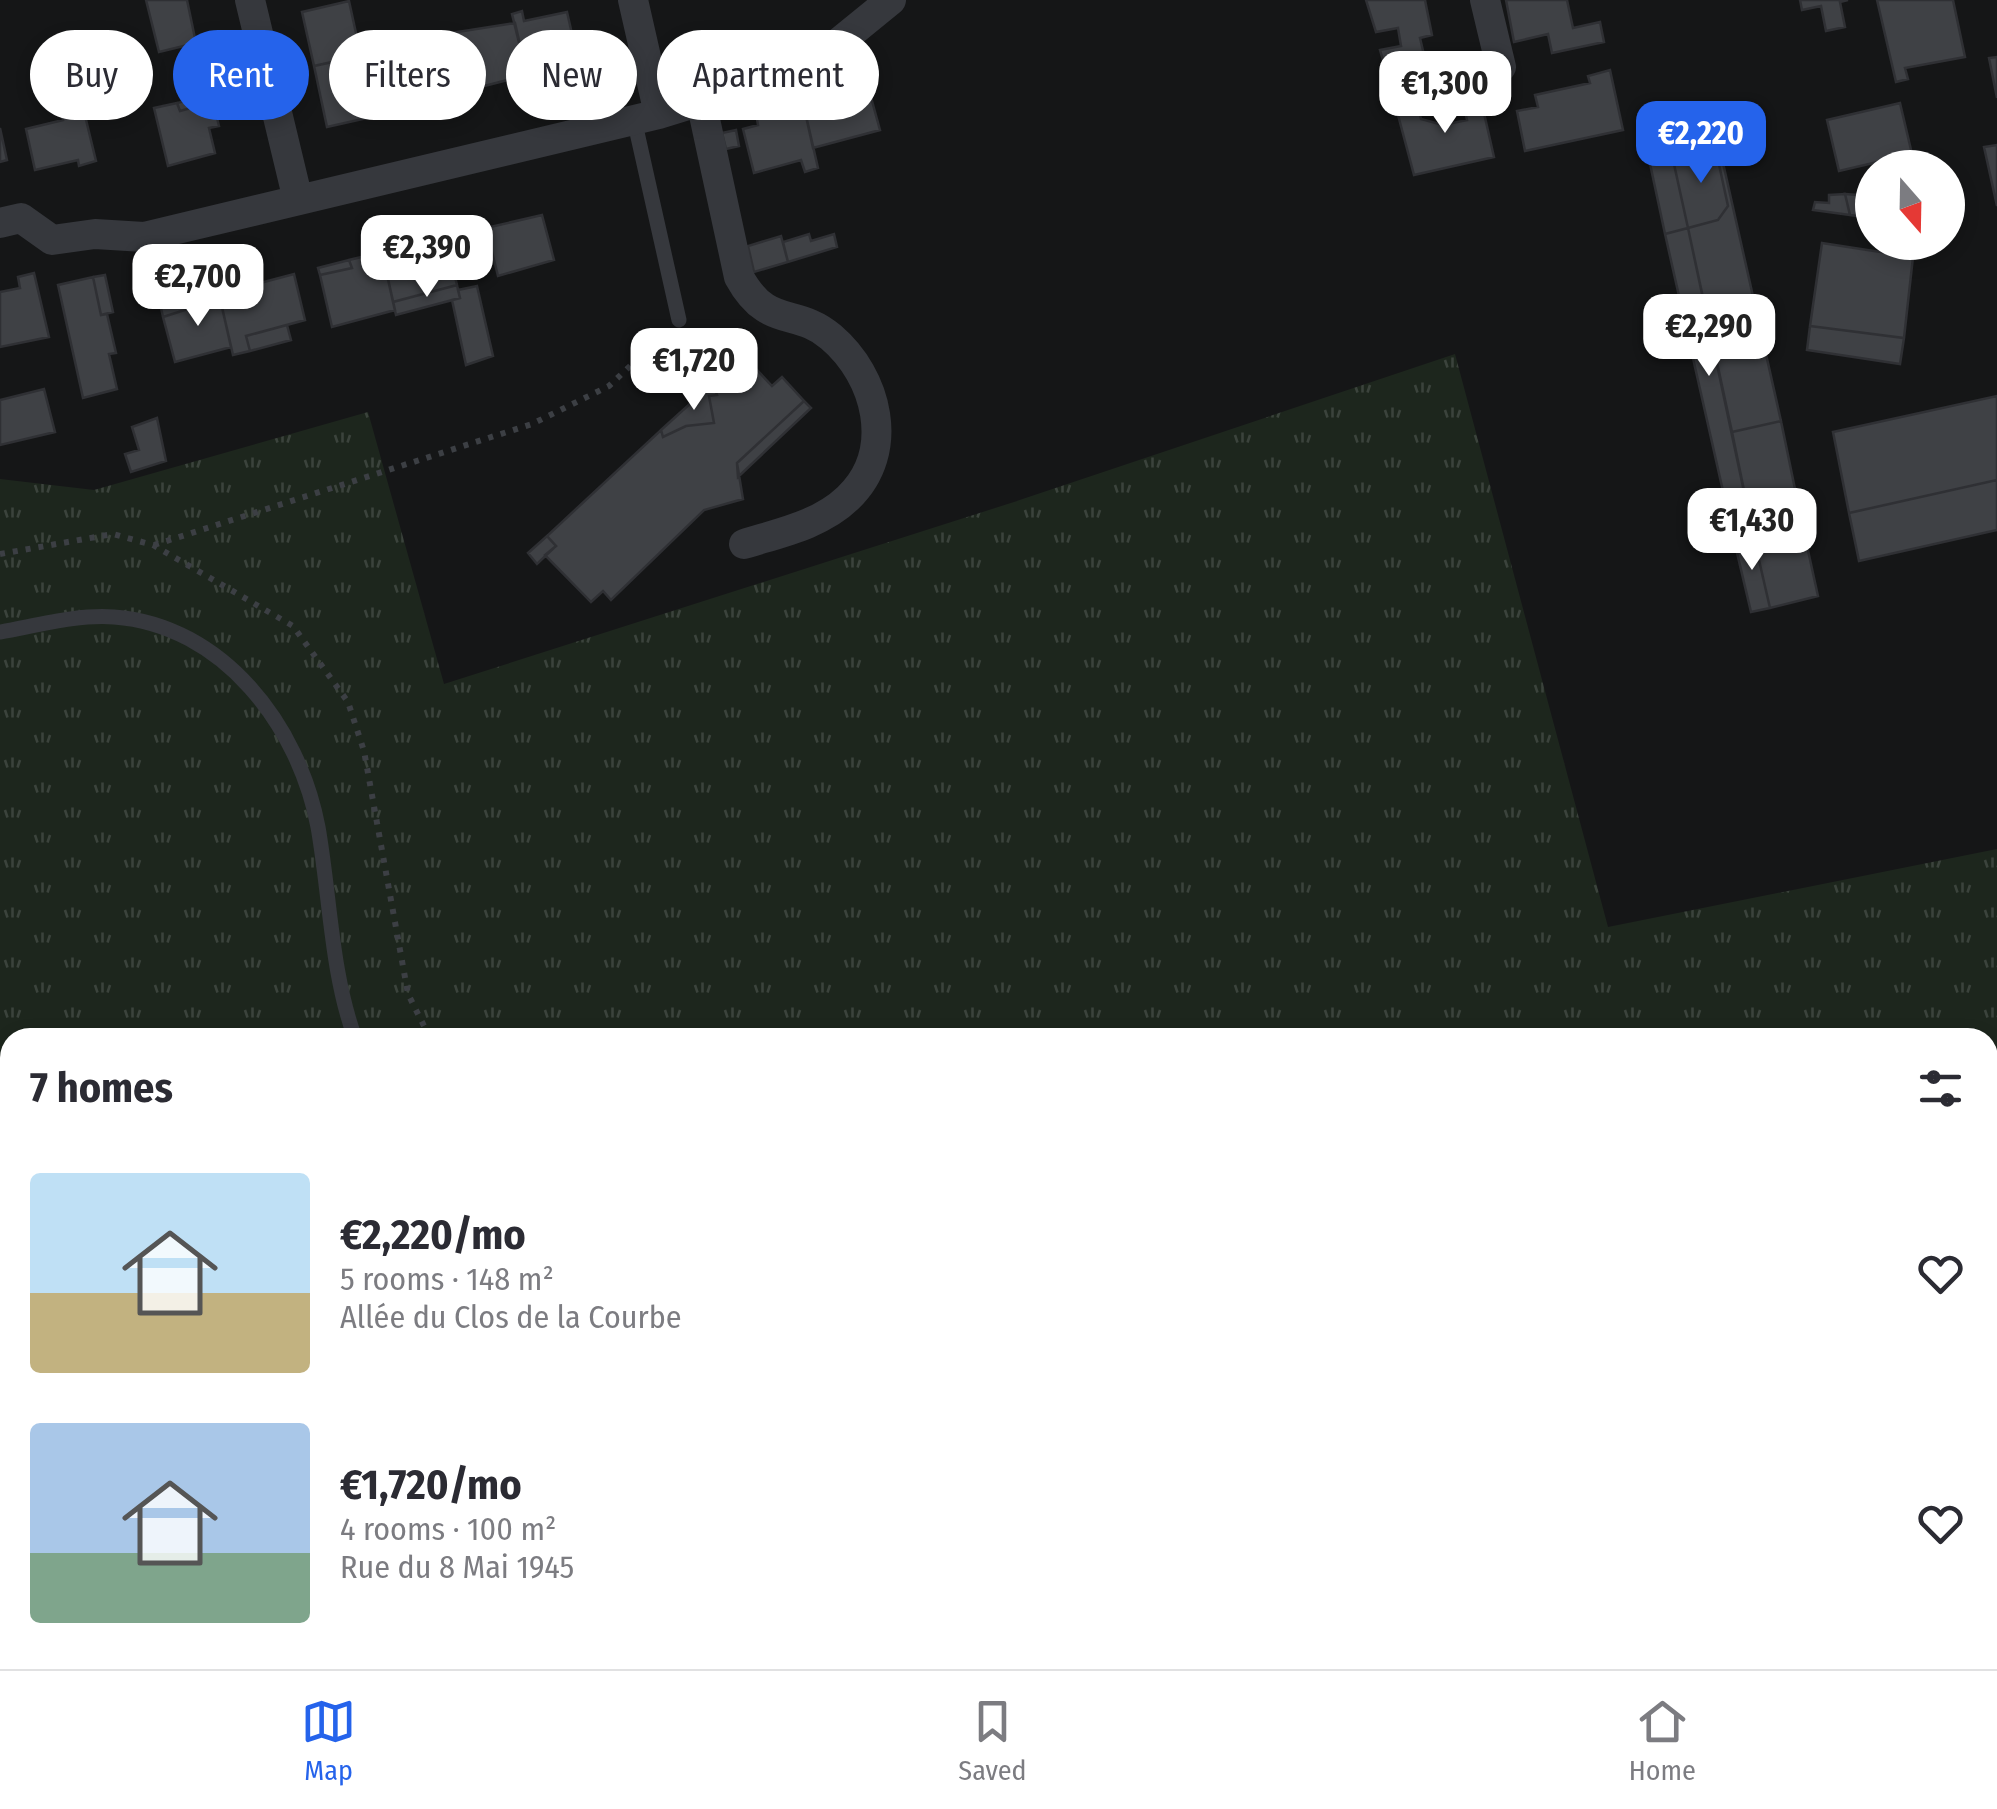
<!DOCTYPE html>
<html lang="en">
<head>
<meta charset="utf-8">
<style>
  :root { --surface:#fff; --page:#f7f7f7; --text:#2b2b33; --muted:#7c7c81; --line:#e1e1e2; --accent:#2563eb }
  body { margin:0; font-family:"Fira Sans Condensed",sans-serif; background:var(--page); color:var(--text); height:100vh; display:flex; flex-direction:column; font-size:38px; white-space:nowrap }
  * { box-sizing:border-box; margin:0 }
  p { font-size:32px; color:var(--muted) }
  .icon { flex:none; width:55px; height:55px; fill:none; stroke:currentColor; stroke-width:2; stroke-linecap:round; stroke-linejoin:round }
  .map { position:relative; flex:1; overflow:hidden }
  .panel { position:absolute; left:0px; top:1028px; width:1998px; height:642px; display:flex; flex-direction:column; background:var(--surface); border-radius:30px 30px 0 0; box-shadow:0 5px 15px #0003 }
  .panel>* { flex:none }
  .hud { position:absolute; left:30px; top:30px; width:1000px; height:90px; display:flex; gap:20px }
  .needle { width:65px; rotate:160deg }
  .controls { position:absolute; left:1855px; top:150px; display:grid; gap:20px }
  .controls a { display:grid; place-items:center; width:110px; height:110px; border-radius:50%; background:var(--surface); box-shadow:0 5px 15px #0003; font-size:50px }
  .price { position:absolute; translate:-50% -85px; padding:0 22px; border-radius:20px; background:#fff; color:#222; font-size:32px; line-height:65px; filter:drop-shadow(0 2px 5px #0008) }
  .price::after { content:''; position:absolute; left:50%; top:60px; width:30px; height:22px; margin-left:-15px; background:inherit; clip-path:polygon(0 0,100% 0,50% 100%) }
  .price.current { background:var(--accent); color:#fff }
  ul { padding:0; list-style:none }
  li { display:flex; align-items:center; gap:30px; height:250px; padding:0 30px }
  li span { display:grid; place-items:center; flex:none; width:280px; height:200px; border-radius:10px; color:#555 }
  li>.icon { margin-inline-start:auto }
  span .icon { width:120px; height:120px; fill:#fffc; stroke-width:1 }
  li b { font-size:42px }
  h2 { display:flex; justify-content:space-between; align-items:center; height:120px; padding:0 30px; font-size:42px }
  .tag { padding:0 35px; border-radius:45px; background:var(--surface); box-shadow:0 5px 15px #0003; font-size:35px; line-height:90px }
  .tag.current { background:var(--accent); color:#fff }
  .menu { display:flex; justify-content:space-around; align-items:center; height:140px; border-top:2px solid var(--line); background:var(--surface); font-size:28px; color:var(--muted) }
  .menu a { display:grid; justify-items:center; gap:5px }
  .menu .current { color:var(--accent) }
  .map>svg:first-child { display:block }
  .grass { fill:url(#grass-tufts) }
  .forest { fill:url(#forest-firs) }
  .wetland { fill:url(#wetland-marsh) }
  .building { fill:#3f4145; stroke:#2f3034; stroke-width:2.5 }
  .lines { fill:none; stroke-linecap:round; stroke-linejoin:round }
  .path { stroke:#3c3f44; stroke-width:6; stroke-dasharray:5 8; stroke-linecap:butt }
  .lane { stroke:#36383d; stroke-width:15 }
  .street { stroke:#36383d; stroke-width:30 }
  .secondary { stroke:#44474d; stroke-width:45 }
</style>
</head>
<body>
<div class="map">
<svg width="1997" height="1669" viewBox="0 0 1997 1669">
  <defs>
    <pattern id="grass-tufts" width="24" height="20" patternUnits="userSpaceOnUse" patternTransform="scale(2.5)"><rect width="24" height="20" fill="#1d261d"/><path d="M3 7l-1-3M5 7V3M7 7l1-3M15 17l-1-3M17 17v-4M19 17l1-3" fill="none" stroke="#3b433c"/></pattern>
    <pattern id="forest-firs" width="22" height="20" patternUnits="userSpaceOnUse" patternTransform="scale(2.5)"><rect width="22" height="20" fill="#1d261d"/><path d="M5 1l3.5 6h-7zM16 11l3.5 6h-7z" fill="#3b433c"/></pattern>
    <pattern id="wetland-marsh" width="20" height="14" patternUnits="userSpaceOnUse" patternTransform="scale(2.5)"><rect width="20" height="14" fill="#1d261d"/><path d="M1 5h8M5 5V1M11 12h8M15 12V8" fill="none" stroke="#3b433c"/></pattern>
  </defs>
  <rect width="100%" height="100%" fill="#151617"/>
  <path class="grass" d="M 1455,354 L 1608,927 L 1997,849 L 1997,1153 L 1988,1154 L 1988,1038 L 10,1038 L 10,1280 L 0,1280 L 0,479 L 94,490 L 368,412 L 444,684 L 1014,502 Z"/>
  <path class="forest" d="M 1997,1153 L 1997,1425 L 1988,1390 L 1988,1155 Z"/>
  <path class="wetland" d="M 1997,1504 L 1997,1669 L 1773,1669 L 1785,1660 L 1988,1660 L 1988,1511 Z"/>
  <path class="building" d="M 146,0 L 187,0 L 196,43 L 159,52 Z
    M 1366,0 L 1425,0 L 1432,35 L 1420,38 L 1425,59 L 1385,67 L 1380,50 L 1401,46 L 1398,28 L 1376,32 Z
    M 1506,0 L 1567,0 L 1573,28 L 1600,22 L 1604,42 L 1552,53 L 1548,34 L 1514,42 Z
    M 1800,0 L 1848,0 L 1840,2 L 1845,27 L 1826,31 L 1821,6 L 1802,10 Z
    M 1877,0 L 1953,0 L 1965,57 L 1905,68 L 1908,79 L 1896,82 Z
    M 349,1 L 361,56 L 314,66 L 302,12 Z
    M 522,11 L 524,21 L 567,12 L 575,47 L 557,51 L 561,67 L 527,75 L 512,14 Z
    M 515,23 L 527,75 L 465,91 L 451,33 Z
    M 575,47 L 579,63 L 561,67 L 557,51 Z
    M 381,51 L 393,102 L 375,106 L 376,116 L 327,127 L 314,66 Z
    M 1997,57 L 1997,98 L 1989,58 Z
    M 1610,70 L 1623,130 L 1525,151 L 1517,111 L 1538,107 L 1535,95 L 1590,83 L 1588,76 Z
    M 869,90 L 880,130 L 813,148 L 804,107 Z
    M 1479,91 L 1494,157 L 1414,175 L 1394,100 L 1415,95 L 1421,119 L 1443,125 L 1467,120 L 1461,94 Z
    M 211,94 L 213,102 L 180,111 L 177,103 Z
    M 81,99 L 96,161 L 79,166 L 78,160 L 35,170 L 26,129 L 63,120 L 59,105 Z
    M 213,102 L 219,126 L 209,128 L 215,153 L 168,166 L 154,108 L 177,103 L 180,111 Z
    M 1900,103 L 1912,154 L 1839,171 L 1827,120 Z
    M 804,107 L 818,168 L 805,172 L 801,160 L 754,173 L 743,129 L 758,125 L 757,119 Z
    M 0,128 L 7,160 L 0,162 Z
    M 1711,129 L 1715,146 L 1675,155 L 1672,137 Z
    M 736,130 L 739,146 L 726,149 L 722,133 Z
    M 1719,145 L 1781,421 L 1732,432 L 1688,228 L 1718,220 L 1728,206 L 1715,146 Z
    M 1997,145 L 1997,206 L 1984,147 Z
    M 1715,146 L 1728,206 L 1718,220 L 1688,228 L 1672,155 Z
    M 1672,155 L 1688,228 L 1665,234 L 1649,159 Z
    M 1845,194 L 1850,215 L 1813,210 L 1815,202 L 1829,203 L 1829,195 Z
    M 1845,194 L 1858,195 L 1858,216 L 1850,215 Z
    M 542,215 L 554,260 L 498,276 L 486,228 Z
    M 1688,228 L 1753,534 L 1734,540 L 1665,234 Z
    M 809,234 L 811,241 L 834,234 L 837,247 L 788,262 L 783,242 Z
    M 445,236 L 447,244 L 416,252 L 414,244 Z
    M 781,236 L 788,262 L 754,272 L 748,246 Z
    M 1822,243 L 1913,257 L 1904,338 L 1810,326 Z
    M 414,244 L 416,252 L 447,244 L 457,285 L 393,302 L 382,252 Z
    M 382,252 L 395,310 L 332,327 L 320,275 L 352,268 L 349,260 Z
    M 349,260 L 352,268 L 320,275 L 318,268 Z
    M 34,273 L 49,337 L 0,347 L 0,292 L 20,288 L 18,277 Z
    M 294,274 L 305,320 L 246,336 L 250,351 L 233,355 L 219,294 Z
    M 105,275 L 113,312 L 101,315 L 93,277 Z
    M 93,277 L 101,315 L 107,314 L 116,353 L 109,354 L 117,389 L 83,398 L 58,285 Z
    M 457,285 L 460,298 L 396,315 L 393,302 Z
    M 477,286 L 493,356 L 466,365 L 452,300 L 460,298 L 458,290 Z
    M 219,294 L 231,347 L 175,362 L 163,317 L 185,310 L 183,303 Z
    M 183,303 L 185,310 L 163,317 L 161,308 Z
    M 287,325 L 291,340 L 250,351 L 246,336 Z
    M 1810,326 L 1904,338 L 1900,364 L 1807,350 Z
    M 743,355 L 772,386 L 782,377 L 804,401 L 737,463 L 743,499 L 704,510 L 611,600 L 603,591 L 591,602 L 545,555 L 556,546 L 547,536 L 661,430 L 663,437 L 686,426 L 714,423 L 709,396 L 717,395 L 713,383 Z
    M 713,383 L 717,395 L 709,396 L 714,423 L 686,426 L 663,437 L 661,430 Z
    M 44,389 L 55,432 L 0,445 L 0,400 Z
    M 1997,396 L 1997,480 L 1849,513 L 1833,432 Z
    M 804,401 L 811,408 L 738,477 L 737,463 Z
    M 157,418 L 166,461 L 131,472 L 125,454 L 139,450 L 132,427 Z
    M 1781,421 L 1802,523 L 1753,534 L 1732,432 Z
    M 1997,480 L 1997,530 L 1859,561 L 1849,513 Z
    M 1802,523 L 1818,596 L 1770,608 L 1753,534 Z
    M 1753,534 L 1770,608 L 1751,612 L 1734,540 Z
    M 547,536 L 556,546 L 537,564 L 528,553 Z"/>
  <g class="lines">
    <path class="path" d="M 154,545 L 532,424 L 609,386 L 664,334
      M 0,554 L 113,534 L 153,545 L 293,626 L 348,702 L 364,751 L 408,994 L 430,1038
      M 1988,1064 L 1997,1064
      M 1988,1483 L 1997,1476
      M 1732,1669 L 1747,1660"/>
    <path class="lane" d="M 634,119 L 679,320
      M 0,632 C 35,626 78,614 114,617 C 223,625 299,726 318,827 C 330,895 331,973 355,1038
      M 1988,1118 L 1997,1117"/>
    <path class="street" d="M 250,0 L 298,200
      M 633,0 L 659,114 L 701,101 L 739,277 C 768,330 796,307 831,337 C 877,376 897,451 848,498 C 820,525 779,533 744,544
      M 1485,0 L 1501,67
      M 701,101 L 826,53 L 891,0
      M 0,223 L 21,218 L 52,240 L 95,234 L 144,237 L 659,114"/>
    <path class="secondary" d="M 1988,1204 L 1997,1204
      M 0,1232 L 10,1231"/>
  </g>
</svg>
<div class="controls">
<a><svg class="needle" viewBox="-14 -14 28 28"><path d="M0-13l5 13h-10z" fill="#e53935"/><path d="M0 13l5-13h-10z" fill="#7c7c81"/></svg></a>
</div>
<b class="price" style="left:1445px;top:136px">€1,300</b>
<b class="price current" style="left:1701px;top:186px">€2,220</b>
<b class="price" style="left:427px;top:300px">€2,390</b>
<b class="price" style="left:198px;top:329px">€2,700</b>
<b class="price" style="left:1709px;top:379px">€2,290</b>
<b class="price" style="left:694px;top:413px">€1,720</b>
<b class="price" style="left:1752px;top:573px">€1,430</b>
<div class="hud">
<a class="tag">Buy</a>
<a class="tag current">Rent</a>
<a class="tag">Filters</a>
<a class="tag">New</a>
<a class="tag">Apartment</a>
</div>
<section class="panel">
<h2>7 homes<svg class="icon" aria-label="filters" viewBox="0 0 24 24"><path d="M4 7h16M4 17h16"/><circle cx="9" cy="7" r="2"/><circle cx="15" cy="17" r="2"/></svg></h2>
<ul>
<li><span style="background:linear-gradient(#bfe0f5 60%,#c2b280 0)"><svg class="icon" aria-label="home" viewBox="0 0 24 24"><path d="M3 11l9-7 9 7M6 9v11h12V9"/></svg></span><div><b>€2,220/mo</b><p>5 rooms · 148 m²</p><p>Allée du Clos de la Courbe</p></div><svg class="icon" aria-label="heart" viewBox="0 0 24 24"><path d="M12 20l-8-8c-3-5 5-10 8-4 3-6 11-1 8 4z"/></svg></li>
<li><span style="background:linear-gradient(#a9c7e8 65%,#7fa58c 0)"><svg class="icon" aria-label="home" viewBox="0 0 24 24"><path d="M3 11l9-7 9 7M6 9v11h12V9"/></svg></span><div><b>€1,720/mo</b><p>4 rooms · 100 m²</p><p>Rue du 8 Mai 1945</p></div><svg class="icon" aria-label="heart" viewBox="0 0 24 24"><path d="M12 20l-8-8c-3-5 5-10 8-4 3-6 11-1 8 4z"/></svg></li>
</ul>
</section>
</div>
<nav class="menu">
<a class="current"><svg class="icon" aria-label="map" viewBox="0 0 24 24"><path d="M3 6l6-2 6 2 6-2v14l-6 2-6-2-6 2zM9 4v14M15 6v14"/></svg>Map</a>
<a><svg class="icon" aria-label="saved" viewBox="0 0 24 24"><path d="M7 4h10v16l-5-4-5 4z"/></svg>Saved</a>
<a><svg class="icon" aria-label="home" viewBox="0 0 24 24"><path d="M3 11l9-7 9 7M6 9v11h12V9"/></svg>Home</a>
</nav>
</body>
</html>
